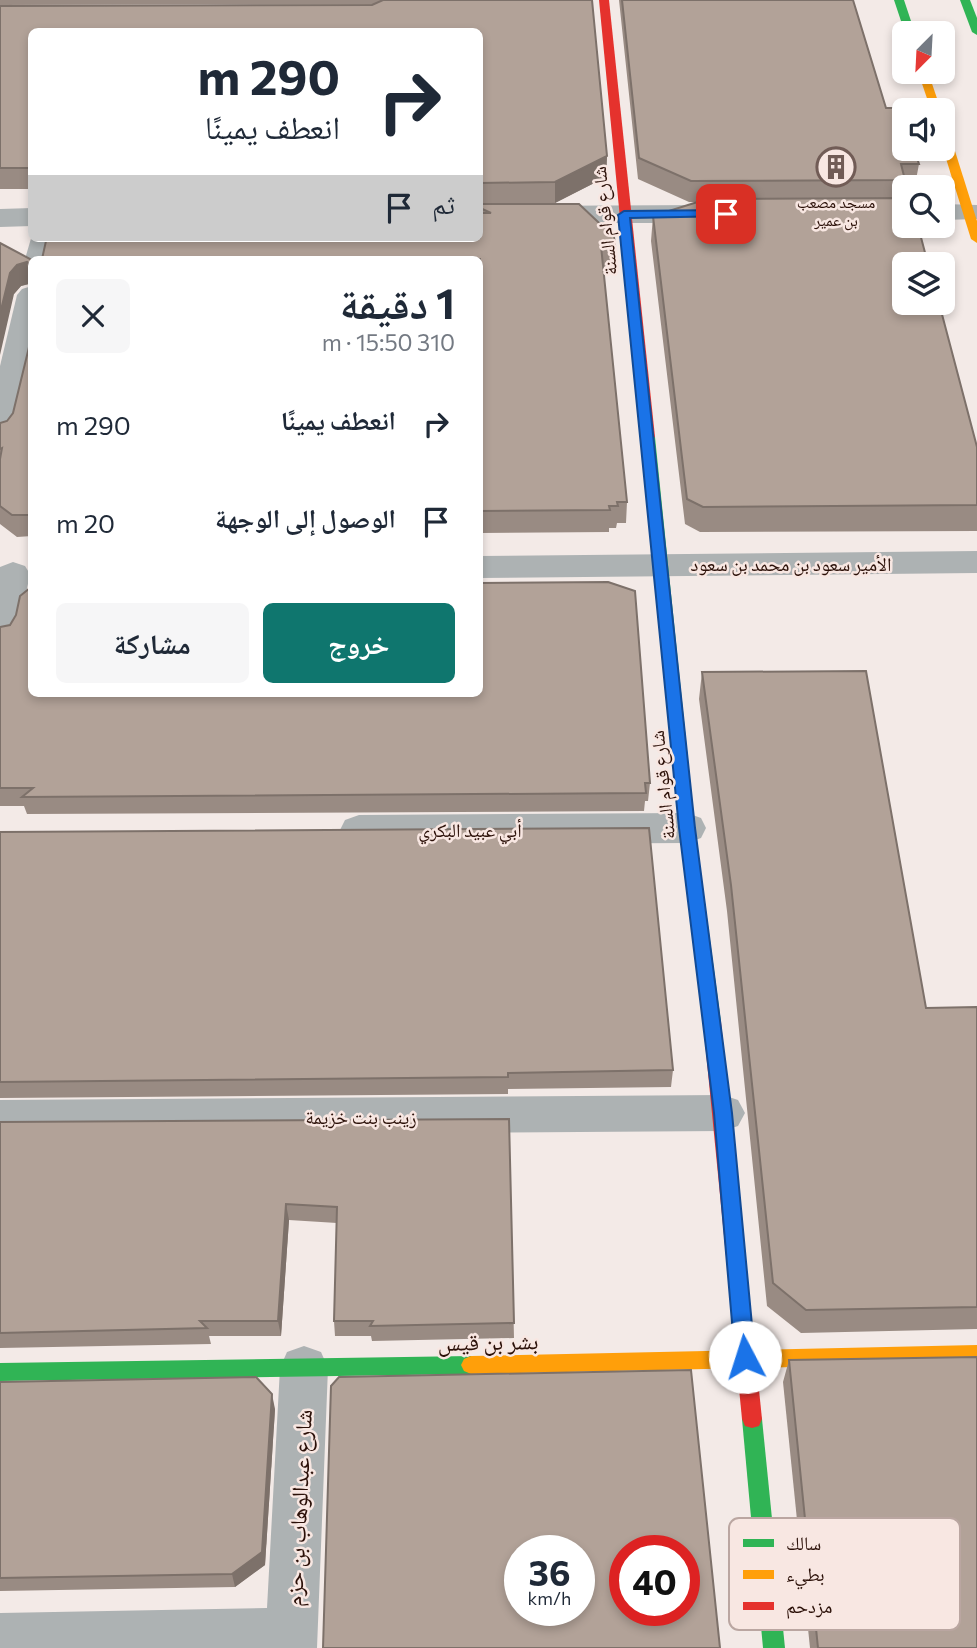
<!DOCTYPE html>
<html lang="ar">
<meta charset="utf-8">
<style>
:root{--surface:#fff;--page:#f6f6f7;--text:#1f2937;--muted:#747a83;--accent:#0f766e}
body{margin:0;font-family:Commissioner,"Noto Naskh Arabic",sans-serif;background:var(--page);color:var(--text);direction:rtl;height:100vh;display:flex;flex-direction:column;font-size:26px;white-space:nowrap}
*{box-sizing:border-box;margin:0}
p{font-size:23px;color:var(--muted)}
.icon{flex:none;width:38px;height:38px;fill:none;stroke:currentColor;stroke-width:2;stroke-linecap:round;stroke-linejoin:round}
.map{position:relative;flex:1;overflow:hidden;direction:ltr}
.panel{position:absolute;left:28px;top:256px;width:455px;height:441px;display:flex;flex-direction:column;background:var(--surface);border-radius:10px;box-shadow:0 4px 10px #0003;direction:rtl}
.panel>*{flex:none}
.hud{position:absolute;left:28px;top:28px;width:455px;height:214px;border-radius:10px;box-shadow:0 4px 10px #0003;direction:rtl;background:#fff;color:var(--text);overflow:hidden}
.needle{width:46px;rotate:204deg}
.tools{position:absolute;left:892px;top:21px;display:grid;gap:14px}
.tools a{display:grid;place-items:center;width:63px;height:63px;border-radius:10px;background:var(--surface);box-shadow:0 4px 10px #0003;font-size:35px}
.speed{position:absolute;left:504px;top:1535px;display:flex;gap:14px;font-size:35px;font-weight:700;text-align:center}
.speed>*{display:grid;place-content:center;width:91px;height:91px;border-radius:50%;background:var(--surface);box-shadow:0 4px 10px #0003;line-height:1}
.speed small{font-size:18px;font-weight:400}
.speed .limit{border:10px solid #d22;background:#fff;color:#111}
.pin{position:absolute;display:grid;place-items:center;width:60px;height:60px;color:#fff;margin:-30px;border-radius:14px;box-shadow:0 4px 10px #0006}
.me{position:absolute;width:77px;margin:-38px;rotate:355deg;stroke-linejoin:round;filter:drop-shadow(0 0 5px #0008)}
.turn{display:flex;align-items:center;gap:24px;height:147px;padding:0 28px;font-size:32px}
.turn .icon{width:91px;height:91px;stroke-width:2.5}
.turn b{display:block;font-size:49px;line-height:60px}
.then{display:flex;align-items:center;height:66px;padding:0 28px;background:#0003;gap:14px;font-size:26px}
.round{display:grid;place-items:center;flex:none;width:74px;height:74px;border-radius:10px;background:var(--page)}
.summary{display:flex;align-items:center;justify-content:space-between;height:119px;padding:0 28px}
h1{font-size:42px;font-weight:700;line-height:52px}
.button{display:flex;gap:14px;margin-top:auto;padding:14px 28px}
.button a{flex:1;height:80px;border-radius:10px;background:var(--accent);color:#fff;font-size:28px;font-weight:700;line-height:80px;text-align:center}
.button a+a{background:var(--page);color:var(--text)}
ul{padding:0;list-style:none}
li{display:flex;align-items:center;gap:21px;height:98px;padding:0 28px}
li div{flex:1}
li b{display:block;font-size:26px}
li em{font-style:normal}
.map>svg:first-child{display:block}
</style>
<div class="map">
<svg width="977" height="1648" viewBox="0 0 977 1648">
<rect width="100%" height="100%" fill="#f3eae7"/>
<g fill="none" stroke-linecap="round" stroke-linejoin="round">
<!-- street -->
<g fill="#adb2b3" fill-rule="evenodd">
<polygon points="943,204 977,205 977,219 943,220"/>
<polygon points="708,205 718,208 722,214 718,220 708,223 480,223 480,206"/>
<polygon points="32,208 32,226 0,227 0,209"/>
<polygon points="32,235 32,238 58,238 55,259 32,259 30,265 25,259"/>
<polygon points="32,286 32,364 16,433 11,440 0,443 0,366 17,295 22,289"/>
<polygon points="977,551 977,573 480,578 480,556"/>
<polygon points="13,562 25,566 30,574 18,632 12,641 0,644 0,567"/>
<polygon points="687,813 701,818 706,828 701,838 687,843 359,845 345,840 340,830 345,820 359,815"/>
<polygon points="723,1095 738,1100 745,1113 738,1126 723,1131 0,1136 0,1100"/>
<polygon points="304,1346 321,1352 328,1368 317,1648 0,1648 0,1613 267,1608 280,1368 287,1352"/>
</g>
<!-- fast -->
<g fill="#30b455" fill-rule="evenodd">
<polygon points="894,0 904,0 915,33 905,33"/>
<polygon points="960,0 970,0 977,18 977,35 972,32"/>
<polygon points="648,433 655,437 695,828 721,1022 718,1027 712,1029 706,1027 703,1022 679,828 641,437"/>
<polygon points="471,1356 478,1359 481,1365 478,1371 471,1374 0,1381 0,1363"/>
<polygon points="752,1410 759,1412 762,1419 785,1648 763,1648 742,1419 745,1412"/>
</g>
<!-- slow -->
<g fill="#ff9f0a" fill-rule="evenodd">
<polygon points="918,72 928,72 941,110 931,110"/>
<polygon points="943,129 949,132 977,221 977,243 971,239 943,149"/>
<polygon points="977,1345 977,1363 471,1374 464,1371 461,1365 464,1359 471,1356"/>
</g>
<!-- jam -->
<g fill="#e5322d" fill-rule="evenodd">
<polygon points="599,0 609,0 655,437 648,441 641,437"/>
<polygon points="712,1015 718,1017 721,1022 762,1419 759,1426 752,1428 745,1426 742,1419 703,1022 706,1017"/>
</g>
</g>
<!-- wall -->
<g fill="#998b83">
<polygon points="0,0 592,0 607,156 606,177 555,203 480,204 480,32 32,32 32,189 0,189 0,6 374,4 0,5"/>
<polygon points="619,0 853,0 886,108 919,164 915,185 904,185 902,198 977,447 977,531 700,532 685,524 651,241 653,216 697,202 689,202 638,179"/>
<polygon points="480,204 615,245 614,266 603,267 627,502 626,523 617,523 616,528 609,528 609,532 480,533"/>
<polygon points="0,243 32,260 32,536 17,537 0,524 0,423 7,421 13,413 30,343 30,284 21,286 14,294"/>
<polygon points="0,627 650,783 648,801 645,801 644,811 27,814 24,806 0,806"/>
<polygon points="702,672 926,1008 977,1007 977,1329 801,1333 767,1306 727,911 699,699"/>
<polygon points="0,832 673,1070 671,1087 508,1089 508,1094 0,1098"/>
<polygon points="509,1119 514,1338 372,1341 371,1336 335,1336 334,1321 337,1223 289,1220 281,1336 209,1336 211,1344 0,1348 0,1122"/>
<polygon points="789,1360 977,1648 810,1648 783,1382"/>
<polygon points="0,1382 275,1409 265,1565 235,1587 0,1591"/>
</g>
<!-- shaded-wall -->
<g fill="#7d716a">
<polygon points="607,156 606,177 555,203 555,182"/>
<polygon points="27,262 31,283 21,286 14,294 0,355 0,314 10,273 17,265"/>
<polygon points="286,1204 289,1220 281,1336 278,1321"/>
<polygon points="272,1394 275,1409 265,1565 235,1587 232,1574"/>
</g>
<!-- building -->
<g fill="#b2a298" stroke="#7d716a" stroke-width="2" fill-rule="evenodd">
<polygon points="383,0 592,0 607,156 555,182 480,183 480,32 32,32 32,168 0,168 0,6 372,5"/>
<polygon points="622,0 853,0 886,108 902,108 905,116 905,149 914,149 919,164 901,164 905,180 691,181 639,158"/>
<polygon points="905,198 905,226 918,226 928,264 905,264 905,303 939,303 977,447 977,505 703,507 687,499 653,216 707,199"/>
<polygon points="480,204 579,204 614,237 615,245 601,246 627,502 617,502 618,506 609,506 610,510 480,511 480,259 42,259 46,241 54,238 480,238 480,213 491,213 480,208"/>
<polygon points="0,243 32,260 32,515 12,515 0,506 0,459 2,448 0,449 0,423 7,421 13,413 30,343 30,265 27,262 17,265 10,273 0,314"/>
<polygon points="608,582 635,591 650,783 645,783 646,793 22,797 33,788 0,788 0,627 10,625 16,615 20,596 30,588 32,588 32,693 480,693 480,583"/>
<polygon points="866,671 926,1008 977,1007 977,1307 806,1310 773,1283 731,885 702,672"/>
<polygon points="649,828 673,1070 508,1073 508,1077 0,1082 0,832"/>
<polygon points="509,1119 514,1323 370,1326 373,1321 334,1321 337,1207 286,1204 278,1321 200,1321 207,1328 0,1333 0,1122"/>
<polygon points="977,1357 977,1648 818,1648 789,1360"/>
<path d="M 691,1370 L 720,1648 L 323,1648 L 331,1386 L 339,1377 ZM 520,1550 L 579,1550 L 579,1610 L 520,1610 ZM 625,1550 L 684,1550 L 684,1610 L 625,1610 Z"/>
<polygon points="256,1377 272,1394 262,1552 232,1574 0,1578 0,1382"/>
</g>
<!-- route -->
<polygon fill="#1a73e8" stroke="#114b97" stroke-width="2" points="726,210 730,211 730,216 630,218 695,828 732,1113 755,1357 752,1364 745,1367 738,1364 735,1357 714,1113 679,828 618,215 624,211"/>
<!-- icons -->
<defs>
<g id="building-ring" transform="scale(2.0125)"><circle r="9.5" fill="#f8e7e2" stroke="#715c56" stroke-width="1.5"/><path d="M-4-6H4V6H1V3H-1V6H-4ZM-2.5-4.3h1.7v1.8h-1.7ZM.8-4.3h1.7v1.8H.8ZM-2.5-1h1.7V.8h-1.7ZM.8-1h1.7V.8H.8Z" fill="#715c56"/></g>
</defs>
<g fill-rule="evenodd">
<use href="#building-ring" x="836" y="167"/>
</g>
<g text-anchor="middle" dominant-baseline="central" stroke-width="5" stroke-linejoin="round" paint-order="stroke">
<!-- far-poi labels -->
<g font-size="16" fill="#2b1008" stroke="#f8e7e2">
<text x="836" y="201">مسجد مصعب<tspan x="836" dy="18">بن عمير</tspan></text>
</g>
<!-- street labels -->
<g font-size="19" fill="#2b1008" stroke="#f8e7e2">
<text transform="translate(604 221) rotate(-96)">شارع قوام السنة</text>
<text x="791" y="563">الأمير سعود بن محمد بن سعود</text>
<text transform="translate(662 785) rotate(-96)">شارع قوام السنة</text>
<text x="470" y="829">أبي عبيد البكري</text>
<text x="361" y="1116">زينب بنت خزيمة</text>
</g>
<!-- near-street labels -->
<g font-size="23" fill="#2b1008" stroke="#f8e7e2">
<text transform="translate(488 1341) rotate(-1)">بشر بن قيس</text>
<text transform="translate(298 1508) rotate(-87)">شارع عبدالوهاب بن حزم</text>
</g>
</g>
<!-- legend -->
<rect x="729" y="1518" width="231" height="112" rx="10" fill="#f8e7e2" stroke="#baa6a1" stroke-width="2"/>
<rect x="743" y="1539" width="31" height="8" fill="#30b455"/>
<rect x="743" y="1570" width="31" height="9" fill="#ff9f0a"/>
<rect x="743" y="1602" width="31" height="8" fill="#e5322d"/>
<g font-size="19" fill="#2b1008">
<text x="786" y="1550">سالك</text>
<text x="786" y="1581">بطيء</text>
<text x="786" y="1613">مزدحم</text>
</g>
</svg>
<div class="tools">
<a><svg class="needle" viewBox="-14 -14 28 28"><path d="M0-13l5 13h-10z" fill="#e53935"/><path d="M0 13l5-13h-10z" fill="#747a83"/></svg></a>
<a><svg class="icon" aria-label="sound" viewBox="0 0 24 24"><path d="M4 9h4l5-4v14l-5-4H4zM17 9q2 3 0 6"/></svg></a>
<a><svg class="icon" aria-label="search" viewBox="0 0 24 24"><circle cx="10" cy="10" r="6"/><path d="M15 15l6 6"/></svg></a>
<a><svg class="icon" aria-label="layers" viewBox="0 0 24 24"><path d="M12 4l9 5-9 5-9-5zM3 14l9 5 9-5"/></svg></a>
</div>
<div class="speed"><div>36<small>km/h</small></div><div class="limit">40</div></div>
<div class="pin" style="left:726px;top:214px;background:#d93025"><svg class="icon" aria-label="arrive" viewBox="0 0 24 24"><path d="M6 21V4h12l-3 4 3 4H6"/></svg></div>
<svg class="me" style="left:745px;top:1357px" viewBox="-20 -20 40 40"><circle r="19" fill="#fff"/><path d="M0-13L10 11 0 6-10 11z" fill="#1a73e8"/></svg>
<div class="hud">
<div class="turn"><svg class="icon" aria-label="right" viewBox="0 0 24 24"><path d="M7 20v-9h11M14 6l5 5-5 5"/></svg><div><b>290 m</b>انعطف يمينًا</div></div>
<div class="then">ثم<svg class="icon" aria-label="arrive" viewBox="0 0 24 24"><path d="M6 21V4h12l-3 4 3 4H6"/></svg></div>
</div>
<section class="panel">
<div class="summary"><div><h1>1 دقيقة</h1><p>310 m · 15:50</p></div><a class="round"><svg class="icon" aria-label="close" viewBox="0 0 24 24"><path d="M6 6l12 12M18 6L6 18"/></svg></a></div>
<ul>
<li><svg class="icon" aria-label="right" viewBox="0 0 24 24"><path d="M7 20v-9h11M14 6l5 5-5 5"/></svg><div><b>انعطف يمينًا</b></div><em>290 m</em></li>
<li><svg class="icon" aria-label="arrive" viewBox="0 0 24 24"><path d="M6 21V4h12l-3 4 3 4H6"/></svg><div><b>الوصول إلى الوجهة</b></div><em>20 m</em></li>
</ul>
<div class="button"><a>خروج</a><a>مشاركة</a></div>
</section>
</div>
